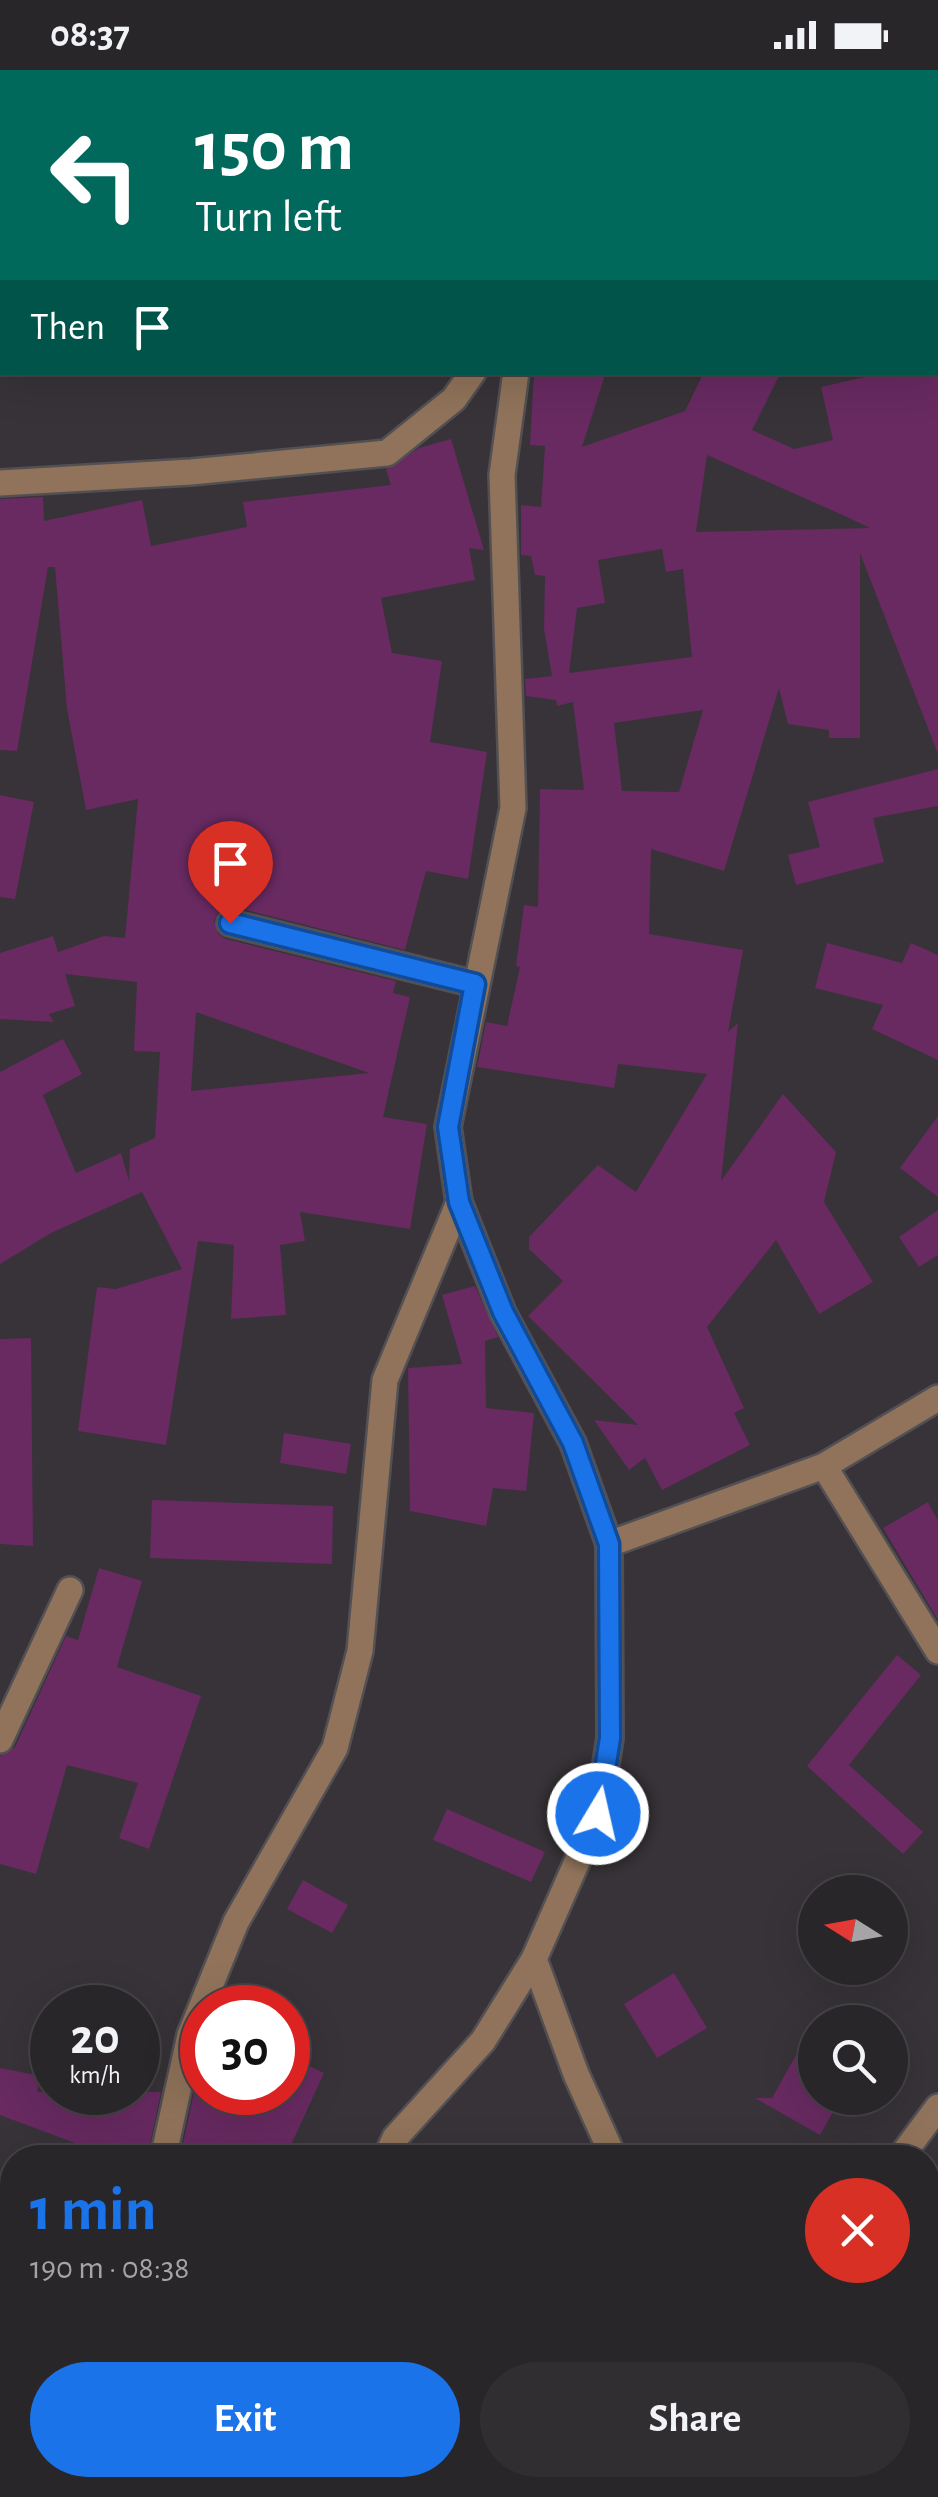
<!DOCTYPE html>
<meta charset="utf-8">
<style>
:root{--surface:#29262a;--page:#312e32;--text:#f1f3f6;--muted:#a5a5a8;--line:#454347;--accent:#1a73e8}
body{margin:0;font-family:"Alegreya Sans",sans-serif;background:var(--page);color:var(--text);height:100vh;display:flex;flex-direction:column;font-size:38px;white-space:nowrap}
*{box-sizing:border-box;margin:0}
p{font-size:32px;color:var(--muted)}
.icon{flex:none;width:55px;height:55px;fill:none;stroke:currentColor;stroke-width:2;stroke-linecap:round;stroke-linejoin:round}
.map{position:relative;flex:1;overflow:hidden}
.sheet{position:absolute;left:0px;top:2075px;width:940px;height:352px;display:flex;flex-direction:column;background:var(--surface);border-radius:40px 40px 0 0;box-shadow:0 10px 40px #0002,0 0 0 2px var(--line)}
.sheet>*{flex:none}
.hud{position:absolute;left:0px;top:0px;width:940px;height:305px;box-shadow:0 10px 40px #0002,0 0 0 2px var(--line);background:#00695c;color:#fff;overflow:hidden}
.needle{width:65px;rotate:281deg}
.fabs{position:absolute;left:798px;top:1805px;display:grid;gap:20px}
.fabs a{display:grid;place-items:center;width:110px;height:110px;border-radius:50%;background:var(--surface);box-shadow:0 10px 40px #0002,0 0 0 2px var(--line);font-size:50px}
.speed{position:absolute;left:30px;top:1915px;display:flex;gap:20px;font-size:50px;font-weight:700;text-align:center}
.speed>*{display:grid;place-content:center;width:130px;height:130px;border-radius:50%;background:var(--surface);box-shadow:0 10px 40px #0002,0 0 0 2px var(--line);line-height:1}
.speed small{font-size:25px;font-weight:400}
.speed .limit{border:15px solid #d22;background:#fff;color:#111}
.pin{position:absolute;display:grid;place-items:center;width:85px;height:85px;color:#fff;margin:-102px -42px;border-radius:50% 50% 50% 0;rotate:-45deg;box-shadow:0 0 10px #0007}
.pin .icon{rotate:45deg}
.me{position:absolute;width:110px;margin:-55px;rotate:9deg;stroke-linejoin:round;filter:drop-shadow(0 0 8px #0008)}
.turn{display:flex;align-items:center;gap:35px;height:210px;padding:0 30px;font-size:45px}
.turn .icon{width:130px;height:130px;stroke-width:2.5}
.turn b{display:block;font-size:70px;line-height:85px}
.then{display:flex;align-items:center;height:95px;padding:0 30px;background:#0003;gap:20px;font-size:38px}
.round{display:grid;place-items:center;flex:none;width:105px;height:105px;border-radius:52px;background:var(--page)}
.headline{display:flex;align-items:center;justify-content:space-between;height:170px;padding:0 30px}
h1{font-size:60px;font-weight:700;line-height:75px;color:var(--accent)}
.action{display:flex;gap:20px;margin-top:auto;padding:20px 30px}
.action a{flex:1;height:115px;border-radius:60px;background:var(--accent);color:#fff;font-size:40px;font-weight:700;line-height:115px;text-align:center}
.action a+a{background:var(--page);color:var(--text)}
.status{display:flex;justify-content:space-between;align-items:center;height:70px;padding:0 50px;background:var(--surface);direction:ltr}
.status svg{height:28px;fill:currentColor}
.map>svg:first-child{display:block}
</style>
<div class="status"><b>08:37</b><svg viewBox="0 0 49 12"><path d="M0 12V9h3v3zM5 12V6h3v6zM10 12V3h3v9zM15 12V0h3v12zM26 1h20v11H26zM47 4h2v5h-2z"/></svg></div>
<div class="map">
<svg width="938" height="2427" viewBox="0 0 938 2427">
<rect width="100%" height="100%" fill="#373338"/>
<!-- building -->
<g fill="#682a61" fill-rule="evenodd">
<path d="M 534,302 L 606,302 L 582,377 L 685,341 L 704,302 L 781,302 L 752,360 L 794,379 L 833,370 L 821,317 L 887,302 L 938,302 L 938,684 L 860,483 L 860,668 L 829,668 L 829,660 L 788,654 L 779,618 L 724,801 L 651,779 L 649,864 L 743,880 L 728,962 L 738,953 L 721,1111 L 783,1024 L 836,1082 L 824,1132 L 873,1212 L 819,1244 L 776,1170 L 707,1257 L 744,1338 L 734,1343 L 750,1375 L 662,1420 L 645,1388 L 629,1400 L 594,1350 L 638,1355 L 528,1246 L 563,1211 L 529,1179 L 529,1167 L 598,1095 L 636,1122 L 707,1004 L 618,994 L 614,1018 L 477,997 L 486,952 L 507,956 L 520,897 L 516,896 L 524,835 L 538,837 L 540,719 L 584,720 L 573,632 L 557,636 L 556,630 L 526,626 L 525,609 L 552,606 L 544,559 L 545,506 L 535,505 L 531,486 L 521,485 L 521,435 L 541,437 L 545,376 L 530,375 ZM 707,385 L 847,447 L 870,458 L 696,462 ZM 662,479 L 666,502 L 683,499 L 692,587 L 569,603 L 577,538 L 605,533 L 598,490 ZM 703,640 L 679,722 L 622,721 L 614,653 Z"/>
<path d="M 451,369 L 484,480 L 469,478 L 475,510 L 381,528 L 392,583 L 442,591 L 430,672 L 487,682 L 468,809 L 426,801 L 405,880 L 234,837 L 219,841 L 214,850 L 218,864 L 226,869 L 396,911 L 393,923 L 410,927 L 383,1047 L 427,1054 L 410,1159 L 300,1142 L 305,1171 L 280,1175 L 286,1245 L 231,1249 L 234,1175 L 198,1171 L 166,1375 L 78,1361 L 97,1217 L 116,1219 L 182,1199 L 142,1122 L 51,1163 L 0,1194 L 0,1002 L 63,969 L 82,1004 L 43,1025 L 76,1103 L 121,1083 L 129,1111 L 130,1079 L 155,1068 L 160,982 L 134,981 L 137,912 L 65,904 L 75,936 L 49,944 L 54,952 L 0,949 L 0,883 L 53,866 L 58,882 L 104,866 L 125,868 L 138,729 L 86,740 L 67,639 L 55,497 L 48,497 L 17,681 L 0,680 L 0,429 L 43,427 L 44,451 L 142,430 L 151,476 L 247,457 L 243,432 L 391,415 L 386,399 L 419,378 ZM 196,942 L 369,1003 L 191,1021 Z"/>
<polygon points="938,699 938,736 873,748 884,792 796,815 788,785 820,777 808,732"/>
<polygon points="0,725 34,732 15,829 0,827"/>
<polygon points="827,873 902,893 911,873 938,885 938,990 872,959 883,935 815,918"/>
<polygon points="938,1046 938,1127 900,1098"/>
<polygon points="938,1140 938,1185 919,1197 899,1167"/>
<polygon points="475,1216 498,1267 485,1271 486,1338 534,1343 526,1421 493,1418 486,1456 410,1441 408,1298 462,1294 442,1225"/>
<polygon points="31,1268 33,1476 0,1474 0,1269"/>
<polygon points="284,1363 351,1374 346,1404 280,1393"/>
<polygon points="152,1430 333,1436 332,1494 150,1488"/>
<polygon points="928,1432 938,1451 938,1550 883,1458"/>
<polygon points="99,1498 142,1511 117,1597 201,1626 149,1779 119,1768 138,1713 67,1695 36,1804 0,1794 0,1686 15,1677 66,1566 78,1570"/>
<polygon points="897,1585 921,1605 849,1695 923,1762 903,1784 807,1696"/>
<polygon points="447,1739 545,1782 531,1812 433,1770"/>
<polygon points="303,1810 348,1835 332,1863 287,1839"/>
<polygon points="674,1903 707,1958 657,1988 624,1934"/>
<polygon points="815,1951 815,2028 841,2028 820,2065 755,2028 772,2028"/>
<polygon points="288,1986 324,2003 285,2088 180,2088 194,2022 288,2022"/>
<polygon points="0,1998 41,2006 37,2022 161,2022 147,2088 115,2088 0,2045"/>
</g>
<g fill="none" stroke-linecap="round" stroke-linejoin="round">
<!-- minor casing -->
<g stroke="#535054" stroke-width="30">
<g id="minor">
<polyline points="587,2 588,0"/>
<polyline points="0,413 191,402 387,383 454,329 473,302"/>
<polyline points="230,853 475,914"/>
<polyline points="824,1396 938,1581"/>
<polyline points="609,1474 824,1396 938,1328"/>
<polyline points="0,1670 70,1520"/>
<polyline points="534,1889 576,2004 614,2088"/>
<polyline points="163,2088 190,1965 236,1852 335,1678 360,1581 385,1310 459,1132"/>
<polyline points="386,2088 395,2068 483,1971 534,1889 598,1744 610,1668 609,1474 573,1373 503,1243 459,1132 448,1057 513,738 502,405 516,302"/>
<polyline points="900,2088 938,2037"/>
<polyline points="928,2377 938,2380"/>
<polyline points="224,2427 231,2415"/>
<polyline points="696,2427 698,2415"/>
</g>
</g>
<!-- minor -->
<use href="#minor" stroke="#90735a" stroke-width="25"/>
</g>
<g fill="none" stroke-linecap="round" stroke-linejoin="round">
<!-- route casing -->
<g stroke="#114b97" stroke-width="25">
<polyline id="route" points="230,853 475,914 448,1057 459,1132 503,1242 573,1373 609,1474 610,1668 598,1744"/>
</g>
<!-- route -->
<use href="#route" stroke="#1a73e8" stroke-width="18"/>
</g>
</svg>
<div class="fabs">
<a><svg class="needle" viewBox="-14 -14 28 28"><path d="M0-13l5 13h-10z" fill="#e53935"/><path d="M0 13l5-13h-10z" fill="#a5a5a8"/></svg></a>
<a><svg class="icon" aria-label="search" viewBox="0 0 24 24"><circle cx="10" cy="10" r="6"/><path d="M15 15l6 6"/></svg></a>
</div>
<div class="speed"><div>20<small>km/h</small></div><div class="limit">30</div></div>
<div class="pin" style="left:230px;top:853px;background:#d93025"><svg class="icon" aria-label="arrive" viewBox="0 0 24 24"><path d="M6 21V4h12l-3 4 3 4H6"/></svg></div>
<svg class="me" style="left:598px;top:1744px" viewBox="-20 -20 40 40"><circle r="17" fill="#1a73e8" stroke="#fff" stroke-width="3"/><path d="M0-11L8 9 0 5-8 9z" fill="#fff"/></svg>
<div class="hud">
<div class="turn"><svg class="icon" aria-label="left" viewBox="0 0 24 24"><path d="M17 20v-9H6M10 6l-5 5 5 5"/></svg><div><b>150 m</b>Turn left</div></div>
<div class="then">Then<svg class="icon" aria-label="arrive" viewBox="0 0 24 24"><path d="M6 21V4h12l-3 4 3 4H6"/></svg></div>
</div>
<section class="sheet">
<div class="headline"><div><h1>1 min</h1><p>190 m · 08:38</p></div><a class="round" style="background:#d93025;color:#fff"><svg class="icon" aria-label="close" viewBox="0 0 24 24"><path d="M6 6l12 12M18 6L6 18"/></svg></a></div>
<div class="action"><a>Exit</a><a>Share</a></div>
</section>
</div>
